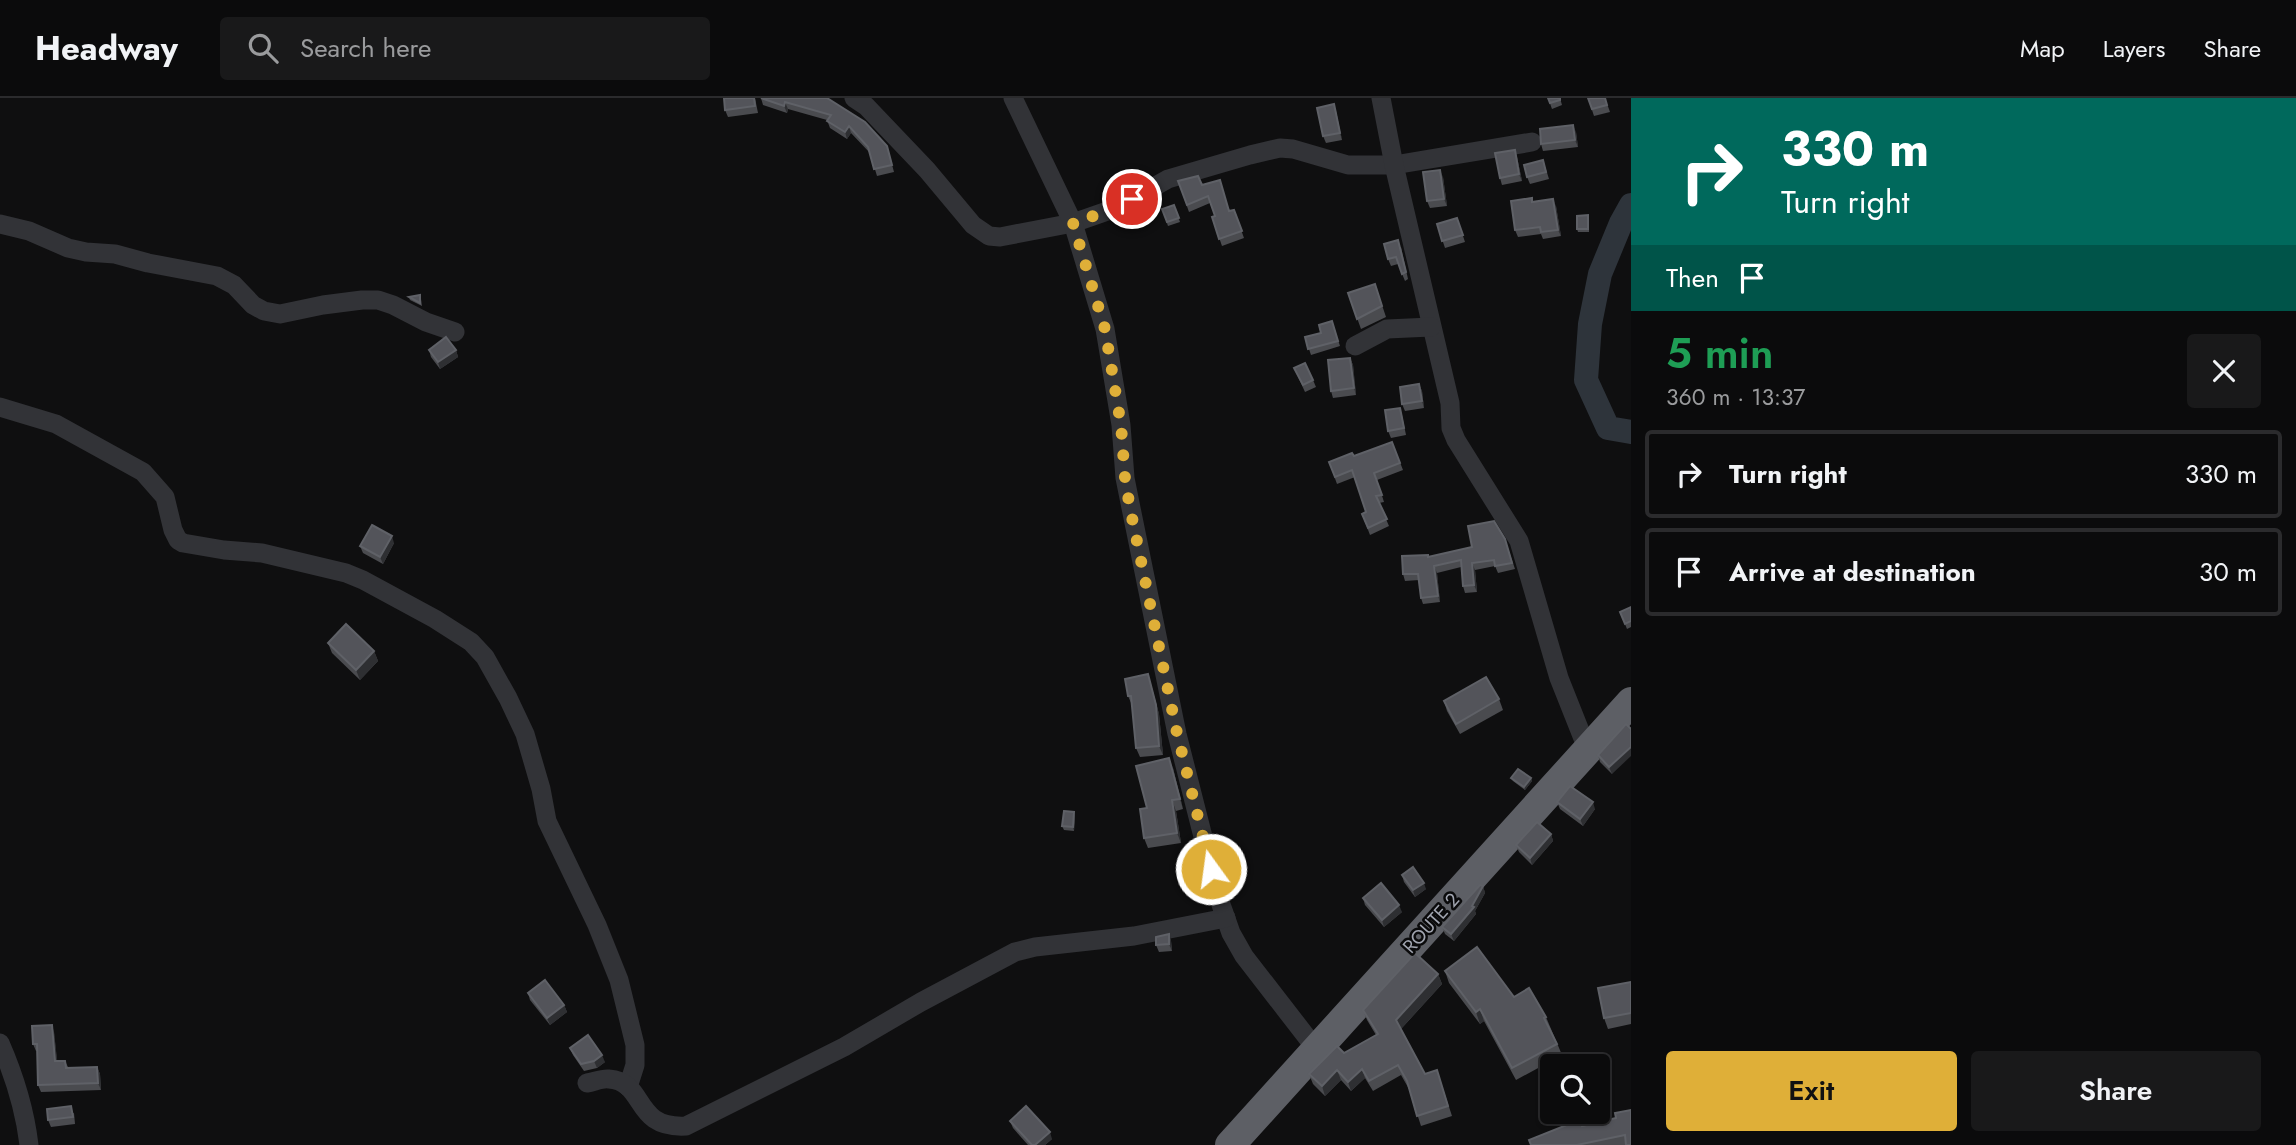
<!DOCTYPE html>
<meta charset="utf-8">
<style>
:root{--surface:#0b0b0c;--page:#19191a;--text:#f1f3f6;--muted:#9a9b9d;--line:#2b2b2d;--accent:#dfaf38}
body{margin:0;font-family:Jost,sans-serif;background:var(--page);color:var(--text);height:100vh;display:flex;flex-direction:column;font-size:26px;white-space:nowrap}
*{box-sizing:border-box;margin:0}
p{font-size:23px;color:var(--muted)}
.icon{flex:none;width:38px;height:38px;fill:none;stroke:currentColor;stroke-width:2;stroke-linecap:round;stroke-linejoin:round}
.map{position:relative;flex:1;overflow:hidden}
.side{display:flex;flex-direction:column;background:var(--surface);width:665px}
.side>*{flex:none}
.guide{background:#00695c;color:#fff;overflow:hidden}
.buttons{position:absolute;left:1540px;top:956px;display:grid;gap:14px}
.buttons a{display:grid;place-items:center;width:70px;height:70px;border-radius:7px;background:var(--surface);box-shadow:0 2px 5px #0004,0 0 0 2px var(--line);font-size:35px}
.pin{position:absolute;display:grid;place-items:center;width:60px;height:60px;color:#fff;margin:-30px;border:4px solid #fff;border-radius:50%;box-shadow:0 2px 7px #0007}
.me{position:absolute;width:77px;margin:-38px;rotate:346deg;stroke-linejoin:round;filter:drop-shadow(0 0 5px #0008)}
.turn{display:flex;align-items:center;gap:24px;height:147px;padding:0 35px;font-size:32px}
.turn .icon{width:91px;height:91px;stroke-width:2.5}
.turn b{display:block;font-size:49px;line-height:60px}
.then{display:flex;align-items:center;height:66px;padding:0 35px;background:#0003;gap:14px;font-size:26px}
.round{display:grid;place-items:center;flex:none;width:74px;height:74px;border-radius:7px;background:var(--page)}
.headline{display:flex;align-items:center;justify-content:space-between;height:119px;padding:0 35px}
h1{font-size:42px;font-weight:600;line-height:52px;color:#1e9e55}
.cta{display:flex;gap:14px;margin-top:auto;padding:14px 35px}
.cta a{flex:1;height:80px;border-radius:7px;background:var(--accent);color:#111;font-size:28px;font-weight:600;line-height:80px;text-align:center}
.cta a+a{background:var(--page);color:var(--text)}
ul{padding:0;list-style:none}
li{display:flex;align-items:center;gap:21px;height:88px;margin:0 14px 10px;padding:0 21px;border:4px solid var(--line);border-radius:7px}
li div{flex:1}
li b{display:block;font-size:26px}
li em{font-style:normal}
header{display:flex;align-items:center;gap:42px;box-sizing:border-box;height:98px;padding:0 35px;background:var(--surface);border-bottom:2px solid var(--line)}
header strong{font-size:33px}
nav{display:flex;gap:38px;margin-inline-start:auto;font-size:24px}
.search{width:490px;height:63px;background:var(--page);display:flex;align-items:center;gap:18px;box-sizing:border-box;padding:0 24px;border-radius:7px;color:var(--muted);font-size:26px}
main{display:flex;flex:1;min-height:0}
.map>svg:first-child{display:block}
</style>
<header>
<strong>Headway</strong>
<div class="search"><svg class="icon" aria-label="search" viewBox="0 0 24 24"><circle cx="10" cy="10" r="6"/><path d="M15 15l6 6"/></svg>Search here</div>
<nav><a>Map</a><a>Layers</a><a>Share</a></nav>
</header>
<main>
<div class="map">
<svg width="1631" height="1047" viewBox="0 0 1631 1047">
<rect width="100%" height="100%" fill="#0f0f10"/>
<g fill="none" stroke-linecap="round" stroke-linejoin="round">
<!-- river -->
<polyline stroke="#2e343b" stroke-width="24" points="1631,107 1621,125 1600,176 1590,226 1586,282 1608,330 1631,334"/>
<!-- minor -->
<g stroke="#323337" stroke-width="19">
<polyline points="854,0 866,8 927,72 973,127 989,138 1000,139 1073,125 1116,110 1168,81 1250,57 1280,50 1293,51 1348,67 1394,67 1532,44"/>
<polyline points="1013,0 1073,125 1105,231 1121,327 1125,380 1131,410 1177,636 1218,798 1231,835 1244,858 1316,951"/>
<polyline points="1381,0 1394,67 1450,305 1451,330 1456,342 1519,443 1559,580 1588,653"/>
<polyline points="0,126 29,133 68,150 86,154 115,156 148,165 217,178 234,187 253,207 264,213 280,216 323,207 362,202 378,202 393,207 426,224 455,234"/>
<polyline points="1355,248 1387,231 1431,229"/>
<polyline points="0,309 56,326 143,374 165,399 173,432 178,442 183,445 224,452 262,455 346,475 363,482 435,521 471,544 485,559 508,600 525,636 541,691 547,723 597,827 619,882 635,947 635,967 628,989"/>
<path d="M 0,945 C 14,977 25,1013 29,1047"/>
<path d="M 587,985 C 594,984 602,980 609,981 C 647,984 632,1031 686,1028 L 844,949 L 921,904 L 1015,854 L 1035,849 L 1134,838 L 1226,820"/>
</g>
<!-- highway -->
<polyline stroke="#5d5f65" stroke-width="30" points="1230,1047 1631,604"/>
</g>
<!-- wall -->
<g fill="#4a4b4f">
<polygon points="724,0 755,0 758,15 728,19 725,12"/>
<polygon points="761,0 831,2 887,48 894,74 877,78 870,55 851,35 847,41 830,30 827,22 788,11 787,15 763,7"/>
<polygon points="1548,0 1560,0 1562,7 1552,11"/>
<polygon points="1588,0 1605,0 1610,14 1594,18"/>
<polygon points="1336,13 1342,42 1326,45 1323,38"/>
<polygon points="1576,34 1578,49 1543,53 1541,46"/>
<polygon points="1517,59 1522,83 1502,87 1500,80"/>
<polygon points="1543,62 1549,81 1530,86 1527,79"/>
<polygon points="1443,79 1447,108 1430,110 1427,103"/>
<polygon points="1178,83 1202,87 1229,113 1234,112 1244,140 1222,148 1212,119 1215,118 1210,105 1189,114"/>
<polygon points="1532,100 1533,104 1556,108 1561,138 1543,141 1541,136 1518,139 1515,132"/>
<polygon points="1174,107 1180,124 1168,128 1162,111"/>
<polygon points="1588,117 1589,121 1589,134 1578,134 1577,131"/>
<polygon points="1457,120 1465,144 1445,150 1437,126"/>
<polygon points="1401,149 1408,181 1405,183 1398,166 1391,168 1388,161"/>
<polygon points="1375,186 1386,219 1361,231 1348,195"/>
<polygon points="409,199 421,201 422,208 410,202"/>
<polygon points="1334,229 1340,248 1311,257 1305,239 1321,235"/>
<polygon points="429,252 456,252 458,259 440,271 431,259"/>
<polygon points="1350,260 1353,267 1356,297 1333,300 1331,293"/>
<polygon points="1294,270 1313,282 1316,289 1305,294"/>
<polygon points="1419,286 1422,293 1424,310 1405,313 1402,306"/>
<polygon points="1402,317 1406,337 1391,340 1388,333"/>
<polygon points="1392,344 1403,372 1377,382 1384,404 1379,405 1389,428 1370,437 1362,416 1366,414 1355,379 1337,386 1329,364 1354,358"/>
<polygon points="1505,441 1515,471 1498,475 1495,468 1475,472 1477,494 1465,495 1463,488 1461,469 1437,475 1440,504 1423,506 1421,500 1419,482 1405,483 1403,476 1428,457 1429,459"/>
<polygon points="394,445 383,466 363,455 360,448"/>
<polygon points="1631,509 1631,529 1627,531 1620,514"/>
<polygon points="328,545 374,553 378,563 360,582 332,555"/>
<polygon points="1151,586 1159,616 1163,657 1140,659 1136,650 1132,607 1128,598"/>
<polygon points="1499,601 1503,612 1460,636 1447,613 1444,603"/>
<polygon points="1626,626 1612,676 1600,664 1598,657"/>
<polygon points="1173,670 1183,711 1176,713 1181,745 1148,750 1144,740 1147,710"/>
<polygon points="1511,680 1531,680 1532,683 1525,692 1513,683"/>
<polygon points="1557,704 1595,711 1583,728 1560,711"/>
<polygon points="1075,718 1074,733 1064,732 1062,728"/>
<polygon points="1551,736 1553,743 1532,767 1519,754 1516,747"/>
<polygon points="1402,777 1426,791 1415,799 1404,784"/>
<polygon points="1483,788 1485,795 1475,813 1476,816 1454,843 1445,836 1442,829"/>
<polygon points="1363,800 1402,814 1384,829 1365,807"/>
<polygon points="1169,836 1171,843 1172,853 1159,854 1156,847"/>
<polygon points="1445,873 1514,899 1546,919 1562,957 1516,982 1484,923 1480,926 1449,885"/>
<polygon points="1438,876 1442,886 1401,931 1425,976 1437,972 1452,1018 1421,1028 1409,991 1401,977 1373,993 1365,980 1351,993 1341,982 1325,998 1313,986 1309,976 1376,937 1367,922 1363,912"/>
<polygon points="1631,884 1631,926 1608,931 1604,920"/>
<polygon points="528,895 564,907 567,914 550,927 530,902"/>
<polygon points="54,934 57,963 65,963 68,969 97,969 100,976 101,992 41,994 38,987 37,953 36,953 33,946"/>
<polygon points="570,950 605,964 597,970 584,973 573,957"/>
<polygon points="74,1015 75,1026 51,1029 48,1022"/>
<polygon points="1616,1020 1631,1047 1531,1047 1582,1028"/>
<polygon points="1010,1023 1052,1041 1045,1047 1028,1047 1013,1030"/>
</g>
<!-- shaded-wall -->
<g fill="#2e2f32">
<polygon points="785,4 788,11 787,15 784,8"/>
<polygon points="1334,6 1336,13 1342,42 1340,35"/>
<polygon points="1573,27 1576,34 1578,49 1575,42"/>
<polygon points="849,28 851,35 847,41 845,34"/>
<polygon points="1515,52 1517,59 1522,83 1519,76"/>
<polygon points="1440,72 1443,79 1447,108 1444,101"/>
<polygon points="1553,101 1556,108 1561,138 1558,132"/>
<polygon points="456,252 458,259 440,271 438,264"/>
<polygon points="1350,260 1353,267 1356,297 1354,290"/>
<polygon points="1419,286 1422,293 1424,310 1422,303"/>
<polygon points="392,438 394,445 383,466 380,459"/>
<polygon points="1472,465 1475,472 1477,494 1474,487"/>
<polygon points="1434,468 1437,475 1440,504 1438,498"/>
<polygon points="374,553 378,563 360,582 356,572"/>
<polygon points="1148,576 1159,616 1163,657 1159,648"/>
<polygon points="1631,649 1631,658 1612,676 1609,669"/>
<polygon points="1169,660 1173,670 1183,711 1180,701"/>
<polygon points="1531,680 1532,683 1525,692 1524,689"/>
<polygon points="1172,702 1176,713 1181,745 1177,735"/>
<polygon points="1593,704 1595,711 1583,728 1580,721"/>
<polygon points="1074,714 1075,718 1074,733 1073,729"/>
<polygon points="1551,736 1553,743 1532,767 1530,760"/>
<polygon points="1424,785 1426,791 1415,799 1413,792"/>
<polygon points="1483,788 1485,795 1475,813 1476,816 1454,843 1451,836 1472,808"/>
<polygon points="1399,807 1402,814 1384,829 1382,822"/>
<polygon points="1169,836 1171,843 1172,853 1169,846"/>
<polygon points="1438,876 1442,886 1400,932 1396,922"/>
<polygon points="564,907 567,914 550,927 547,920"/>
<polygon points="1480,911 1484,923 1480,926 1476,914"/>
<polygon points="52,927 54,934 58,970 55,963"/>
<polygon points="602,957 605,964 597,970 594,963"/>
<polygon points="97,969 100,976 101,992 98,985"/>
<polygon points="1362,971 1365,980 1351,993 1348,984"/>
<polygon points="1337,972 1341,982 1325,998 1322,988"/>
<polygon points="1050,1034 1052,1041 1045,1047 1035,1047"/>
</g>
<!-- building -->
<g fill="#53545a" stroke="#5f6167" stroke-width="2">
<polygon points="724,0 754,0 755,8 725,12"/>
<polygon points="761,0 827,0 865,24 887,48 892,67 874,71 868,49 849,28 845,34 827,23 831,17 785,4 784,8"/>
<polygon points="1548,0 1560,0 1560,2 1550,5"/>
<polygon points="1588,0 1605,0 1607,7 1592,11"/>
<polygon points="1334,6 1340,35 1323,38 1317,10"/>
<polygon points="1573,27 1575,42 1541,46 1540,31"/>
<polygon points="1515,52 1519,76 1500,80 1495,55"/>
<polygon points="1543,62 1546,74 1527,79 1524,67"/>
<polygon points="1440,72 1444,101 1427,103 1423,74"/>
<polygon points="1198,78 1202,87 1220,82 1229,113 1234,112 1242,133 1219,141 1212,119 1215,118 1208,98 1187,107 1178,83"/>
<polygon points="1532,100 1532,104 1553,101 1558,132 1541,134 1540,129 1515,132 1511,103"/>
<polygon points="1174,107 1179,120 1167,124 1162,111"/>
<polygon points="1588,117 1588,131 1577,131 1577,118"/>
<polygon points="1457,120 1463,137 1442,143 1437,126"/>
<polygon points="1398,142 1406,174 1402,176 1396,159 1388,161 1384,146"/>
<polygon points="1375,186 1382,208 1357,221 1348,195"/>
<polygon points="420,197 420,205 409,199"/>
<polygon points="1332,223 1338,243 1308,251 1305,239 1321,235 1319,227"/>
<polygon points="446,239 456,252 438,264 429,252"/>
<polygon points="1350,260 1354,290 1331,293 1328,262"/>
<polygon points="1305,265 1313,282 1303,287 1294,270"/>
<polygon points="1419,286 1422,303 1402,306 1400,289"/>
<polygon points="1400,310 1404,330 1388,333 1385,312"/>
<polygon points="1392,344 1400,365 1374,375 1382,397 1376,398 1387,421 1368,430 1362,416 1366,414 1352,372 1335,379 1329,364 1352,355 1354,358"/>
<polygon points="1494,423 1505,441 1512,465 1495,468 1494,462 1472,465 1474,487 1463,488 1461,462 1434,468 1438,498 1421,500 1418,476 1403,476 1402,458 1428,457 1428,459 1472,449 1468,428"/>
<polygon points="372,427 392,438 380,459 360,448"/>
<polygon points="1631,509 1631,523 1625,526 1620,514"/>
<polygon points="346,526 374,553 356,572 328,545"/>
<polygon points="1148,576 1156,607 1159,648 1136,650 1131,598 1128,598 1125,581"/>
<polygon points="1486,579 1499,601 1456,626 1444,603"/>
<polygon points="1626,626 1631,631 1631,649 1609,669 1598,657"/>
<polygon points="1169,660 1180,701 1172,702 1177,735 1144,740 1140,711 1147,710 1136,668"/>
<polygon points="1518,671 1531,680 1524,689 1511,680"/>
<polygon points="1570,688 1593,704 1580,721 1557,704"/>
<polygon points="1064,713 1074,714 1073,729 1062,728"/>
<polygon points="1537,724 1551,736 1530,760 1516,747"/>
<polygon points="1413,769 1424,785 1413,792 1402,777"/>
<polygon points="1381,785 1399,807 1382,822 1363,800"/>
<polygon points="1480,787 1483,788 1472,808 1474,809 1451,836 1442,829"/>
<polygon points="1169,836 1169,846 1156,847 1156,839"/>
<polygon points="1477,849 1514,899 1529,890 1546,919 1544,920 1557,946 1512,970 1480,911 1476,914 1445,873"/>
<polygon points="1415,855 1438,876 1396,922 1425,976 1437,972 1448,1008 1417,1018 1407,983 1398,967 1369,983 1362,971 1348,984 1337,972 1322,988 1309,976 1337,948 1344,955 1378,936 1363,912"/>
<polygon points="545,882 564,907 547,920 528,895"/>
<polygon points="1631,884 1631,915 1604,920 1598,890"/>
<polygon points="52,927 55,963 65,963 66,970 97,969 98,985 38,987 37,946 33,946 32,928"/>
<polygon points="588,937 602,957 594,963 581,966 570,950"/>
<polygon points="71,1008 73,1019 48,1022 47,1011"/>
<polygon points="1026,1008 1050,1034 1035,1047 1032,1047 1010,1023"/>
<polygon points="1631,1012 1631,1047 1626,1047 1625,1037 1577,1047 1531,1047 1529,1042 1579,1022 1582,1028 1616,1020 1615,1015"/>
</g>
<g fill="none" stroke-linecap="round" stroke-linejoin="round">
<!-- route -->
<polyline stroke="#dfaf38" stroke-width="12" stroke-dasharray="0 21.6" points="1132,101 1116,110 1073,125 1105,231 1121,327 1125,380 1130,410 1177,635 1211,771"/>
</g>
<g text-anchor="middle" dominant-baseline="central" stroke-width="5" stroke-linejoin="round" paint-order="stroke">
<!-- street labels -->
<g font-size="19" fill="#a1a5b0" stroke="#0a0a0b">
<text transform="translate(1431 825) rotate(-48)">ROUTE 2</text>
</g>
</g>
</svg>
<div class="buttons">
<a><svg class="icon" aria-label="search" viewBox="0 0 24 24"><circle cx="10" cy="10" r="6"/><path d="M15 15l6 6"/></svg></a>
</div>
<div class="pin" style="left:1132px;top:101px;background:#d93025"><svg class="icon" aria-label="arrive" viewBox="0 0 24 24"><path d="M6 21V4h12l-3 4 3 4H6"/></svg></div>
<svg class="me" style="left:1211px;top:771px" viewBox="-20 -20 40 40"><circle r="17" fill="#dfaf38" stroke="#fff" stroke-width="3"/><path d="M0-11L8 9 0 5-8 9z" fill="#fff"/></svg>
</div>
<section class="side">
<div class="guide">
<div class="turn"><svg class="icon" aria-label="right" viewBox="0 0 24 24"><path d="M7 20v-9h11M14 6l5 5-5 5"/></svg><div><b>330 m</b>Turn right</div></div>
<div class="then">Then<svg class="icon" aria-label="arrive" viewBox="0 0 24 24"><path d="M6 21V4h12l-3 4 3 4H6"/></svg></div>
</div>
<div class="headline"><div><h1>5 min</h1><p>360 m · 13:37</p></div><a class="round"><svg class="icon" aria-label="close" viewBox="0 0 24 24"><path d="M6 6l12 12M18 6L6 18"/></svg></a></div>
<ul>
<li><svg class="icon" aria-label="right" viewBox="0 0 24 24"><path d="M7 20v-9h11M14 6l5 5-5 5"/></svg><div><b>Turn right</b></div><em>330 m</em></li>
<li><svg class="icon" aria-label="arrive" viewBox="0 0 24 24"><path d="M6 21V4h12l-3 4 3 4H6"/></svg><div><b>Arrive at destination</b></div><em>30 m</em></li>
</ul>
<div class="cta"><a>Exit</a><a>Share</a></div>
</section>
</main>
